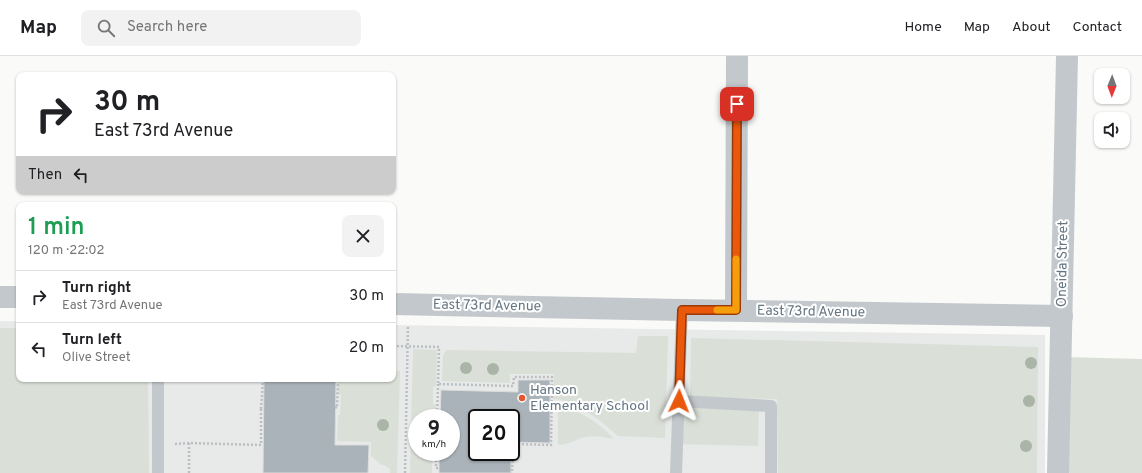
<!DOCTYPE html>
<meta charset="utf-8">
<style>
:root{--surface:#fff;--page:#f2f2f2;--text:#202124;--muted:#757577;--line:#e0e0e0}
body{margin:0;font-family:Overpass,sans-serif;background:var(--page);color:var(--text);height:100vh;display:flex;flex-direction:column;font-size:15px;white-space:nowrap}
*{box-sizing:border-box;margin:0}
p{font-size:13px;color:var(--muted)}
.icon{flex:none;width:22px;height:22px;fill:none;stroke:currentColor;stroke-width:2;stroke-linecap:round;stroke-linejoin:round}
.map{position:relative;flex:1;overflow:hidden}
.drawer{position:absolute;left:16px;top:146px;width:380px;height:180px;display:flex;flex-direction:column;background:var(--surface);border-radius:8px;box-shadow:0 1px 3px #0004}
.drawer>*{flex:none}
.guide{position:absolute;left:16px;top:16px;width:380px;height:122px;border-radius:8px;box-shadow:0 1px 3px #0004;background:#fff;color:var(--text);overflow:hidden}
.needle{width:26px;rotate:181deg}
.fabs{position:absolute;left:1094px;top:12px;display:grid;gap:8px}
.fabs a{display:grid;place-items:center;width:36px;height:36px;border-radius:8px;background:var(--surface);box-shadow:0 1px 3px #0004;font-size:20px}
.speed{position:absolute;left:408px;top:353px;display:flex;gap:8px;font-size:20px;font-weight:700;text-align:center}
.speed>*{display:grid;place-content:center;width:52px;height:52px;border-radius:50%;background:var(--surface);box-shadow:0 1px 3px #0004;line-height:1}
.speed small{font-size:10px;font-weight:400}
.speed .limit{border:2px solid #111;border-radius:6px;background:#fff;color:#111}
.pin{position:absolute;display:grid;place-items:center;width:34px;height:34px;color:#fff;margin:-17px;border-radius:8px;box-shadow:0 2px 6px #0006}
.me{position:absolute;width:44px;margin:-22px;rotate:2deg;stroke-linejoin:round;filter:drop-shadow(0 0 3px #0008)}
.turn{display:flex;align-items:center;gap:14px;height:84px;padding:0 12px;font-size:18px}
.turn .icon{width:52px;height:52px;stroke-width:2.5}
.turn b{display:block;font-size:28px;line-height:34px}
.then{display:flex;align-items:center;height:38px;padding:0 12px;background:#0003;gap:8px;font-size:15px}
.round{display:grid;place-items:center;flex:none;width:42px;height:42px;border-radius:8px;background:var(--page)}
.headline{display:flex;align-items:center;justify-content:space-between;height:68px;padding:0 12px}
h1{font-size:24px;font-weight:600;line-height:30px;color:#1e9e55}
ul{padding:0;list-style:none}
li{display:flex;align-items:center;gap:12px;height:52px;padding:0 12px;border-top:1px solid var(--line)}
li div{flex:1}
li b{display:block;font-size:15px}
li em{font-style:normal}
header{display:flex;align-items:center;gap:24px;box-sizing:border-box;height:56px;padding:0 20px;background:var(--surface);border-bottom:1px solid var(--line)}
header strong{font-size:19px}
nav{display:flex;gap:22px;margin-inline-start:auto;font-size:14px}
.search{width:280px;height:36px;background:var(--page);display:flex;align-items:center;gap:10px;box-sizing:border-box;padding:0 14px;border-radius:8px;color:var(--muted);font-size:15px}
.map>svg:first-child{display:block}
</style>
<header>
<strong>Map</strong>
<div class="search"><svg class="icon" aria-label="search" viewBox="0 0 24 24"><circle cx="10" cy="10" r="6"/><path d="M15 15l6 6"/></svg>Search here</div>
<nav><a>Home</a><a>Map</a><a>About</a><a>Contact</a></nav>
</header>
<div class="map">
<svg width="1142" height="417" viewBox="0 0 1142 417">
<rect width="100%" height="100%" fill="#fafaf8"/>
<!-- built -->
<path fill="#e8e9e9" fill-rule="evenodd" d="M 0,265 L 19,265 L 19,323 L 393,323 L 393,269 L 1045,279 L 1045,417 L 0,417 ZM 417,362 L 451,362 L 451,396 L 417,396 ZM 477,362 L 511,362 L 511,396 L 477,396 Z"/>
<!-- green -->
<g fill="#dadfd7">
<polygon points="0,272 19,272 19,323 148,323 149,417 0,417"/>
<polygon points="638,280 668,280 665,382 618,380 598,363 577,350 562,344 553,343 554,318 510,318 510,327 442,325 443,300 446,294 636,297"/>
<polygon points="691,282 1038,291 1037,417 778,417 777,343 690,341"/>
<polygon points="413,293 437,294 436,329 433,331 433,348 436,349 436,362 417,362 417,396 432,396 432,417 410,417"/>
<polygon points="1061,301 1142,303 1142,417 1058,417"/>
<polygon points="393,315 400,315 397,417 390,417 390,413 384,409 382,409 371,400 371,386 337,385 338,359 340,359 341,339 338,338 338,323 393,323"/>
<polygon points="676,347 759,349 758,390 676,388"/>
<path d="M 558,348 C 579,355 599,366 614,383 C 605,381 595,379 585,381 C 576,383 568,389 558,389 Z"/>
</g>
<!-- building -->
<g fill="#aab3b9" stroke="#dcdcda">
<polygon points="264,323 336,323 335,389 369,389 368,417 263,417"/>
<polygon points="518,324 550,324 550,387 511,386 511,362 477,362 477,396 511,396 511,417 439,417 439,396 451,396 451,362 440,362 441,334 518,336"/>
</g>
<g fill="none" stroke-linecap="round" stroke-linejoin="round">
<!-- path -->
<g stroke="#bbbfc2" stroke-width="2.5" stroke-dasharray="2 2" stroke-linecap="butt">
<polyline points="393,290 439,291 438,328 513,330 514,321 552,321 551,389 513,388 512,417"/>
<polyline points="263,323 261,352 264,352"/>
<polyline points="335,351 337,352 338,323"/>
<polyline points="437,362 438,328"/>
<polyline points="175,388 189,387 261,389 261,352"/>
<polyline points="436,396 436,412 439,412"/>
<polyline points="189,417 189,387"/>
<polyline points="405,417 408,270"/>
</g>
<!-- service -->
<g stroke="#c3c8cc" stroke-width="12">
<polyline points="158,323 158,417"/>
<polyline points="679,345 771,350 771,417"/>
<polyline points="676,417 682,254"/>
</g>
<!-- minor -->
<g stroke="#c3c8cc" stroke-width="22">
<polyline points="0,241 19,241"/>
<polyline points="393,248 682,254 1062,260"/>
<polyline points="736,254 737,0"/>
<polyline points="1058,417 1067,0"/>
</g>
</g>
<!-- trees -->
<g fill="#aab4a7">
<circle cx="1031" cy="307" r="6"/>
<circle cx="466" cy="312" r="6"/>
<circle cx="493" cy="313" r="6"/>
<circle cx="1029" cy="345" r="6"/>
<circle cx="383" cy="369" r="6"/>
<circle cx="1026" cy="390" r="6"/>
</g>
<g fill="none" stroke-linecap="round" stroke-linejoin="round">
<!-- route casing -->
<g stroke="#983908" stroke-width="10">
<polyline id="route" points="679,345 682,254 736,254 737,48"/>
</g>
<!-- route -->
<use href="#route" stroke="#ea580c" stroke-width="7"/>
<!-- slow -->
<polyline stroke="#f59e0b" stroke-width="7" points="717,254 736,254 736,203"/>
</g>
<!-- markers -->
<circle fill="#e4572e" stroke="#fff" stroke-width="1.5" cx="522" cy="342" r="4"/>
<g text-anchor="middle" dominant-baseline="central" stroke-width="4" stroke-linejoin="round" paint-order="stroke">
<!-- street labels -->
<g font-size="14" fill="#657683" stroke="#fff">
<text transform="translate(1063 208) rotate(-89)">Oneida Street</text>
<text transform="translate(487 250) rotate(1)">East 73rd Avenue</text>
<text transform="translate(811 256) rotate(1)">East 73rd Avenue</text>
</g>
<!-- poi labels -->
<g font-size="14" fill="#657683" stroke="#fff" text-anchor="start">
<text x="530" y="334">Hanson<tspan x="530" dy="16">Elementary School</tspan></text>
</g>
</g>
</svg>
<div class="fabs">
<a><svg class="needle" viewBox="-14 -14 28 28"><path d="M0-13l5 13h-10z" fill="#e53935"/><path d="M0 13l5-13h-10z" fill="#757577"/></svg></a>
<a><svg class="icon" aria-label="sound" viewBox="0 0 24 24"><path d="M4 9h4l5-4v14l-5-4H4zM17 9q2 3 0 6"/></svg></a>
</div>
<div class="speed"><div>9<small>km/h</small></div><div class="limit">20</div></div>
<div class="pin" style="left:737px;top:48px;background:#d93025"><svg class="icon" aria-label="arrive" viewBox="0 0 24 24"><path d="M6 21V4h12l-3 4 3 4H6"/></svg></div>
<svg class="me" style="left:679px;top:345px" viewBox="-20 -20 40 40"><path d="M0-17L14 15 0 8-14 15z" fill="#ea580c" stroke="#fff" stroke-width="4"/></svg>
<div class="guide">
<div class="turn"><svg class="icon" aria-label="right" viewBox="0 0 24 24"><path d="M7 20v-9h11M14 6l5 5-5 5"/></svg><div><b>30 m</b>East 73rd Avenue</div></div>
<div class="then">Then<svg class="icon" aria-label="left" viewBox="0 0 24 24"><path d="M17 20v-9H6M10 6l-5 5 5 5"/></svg></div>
</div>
<section class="drawer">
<div class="headline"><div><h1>1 min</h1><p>120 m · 22:02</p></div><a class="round"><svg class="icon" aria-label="close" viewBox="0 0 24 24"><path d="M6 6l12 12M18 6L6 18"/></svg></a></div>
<ul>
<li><svg class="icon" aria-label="right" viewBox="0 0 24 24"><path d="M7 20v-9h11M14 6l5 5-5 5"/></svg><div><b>Turn right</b><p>East 73rd Avenue</p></div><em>30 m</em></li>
<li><svg class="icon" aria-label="left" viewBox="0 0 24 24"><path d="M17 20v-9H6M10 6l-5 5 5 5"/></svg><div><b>Turn left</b><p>Olive Street</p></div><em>20 m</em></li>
</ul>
</section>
</div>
